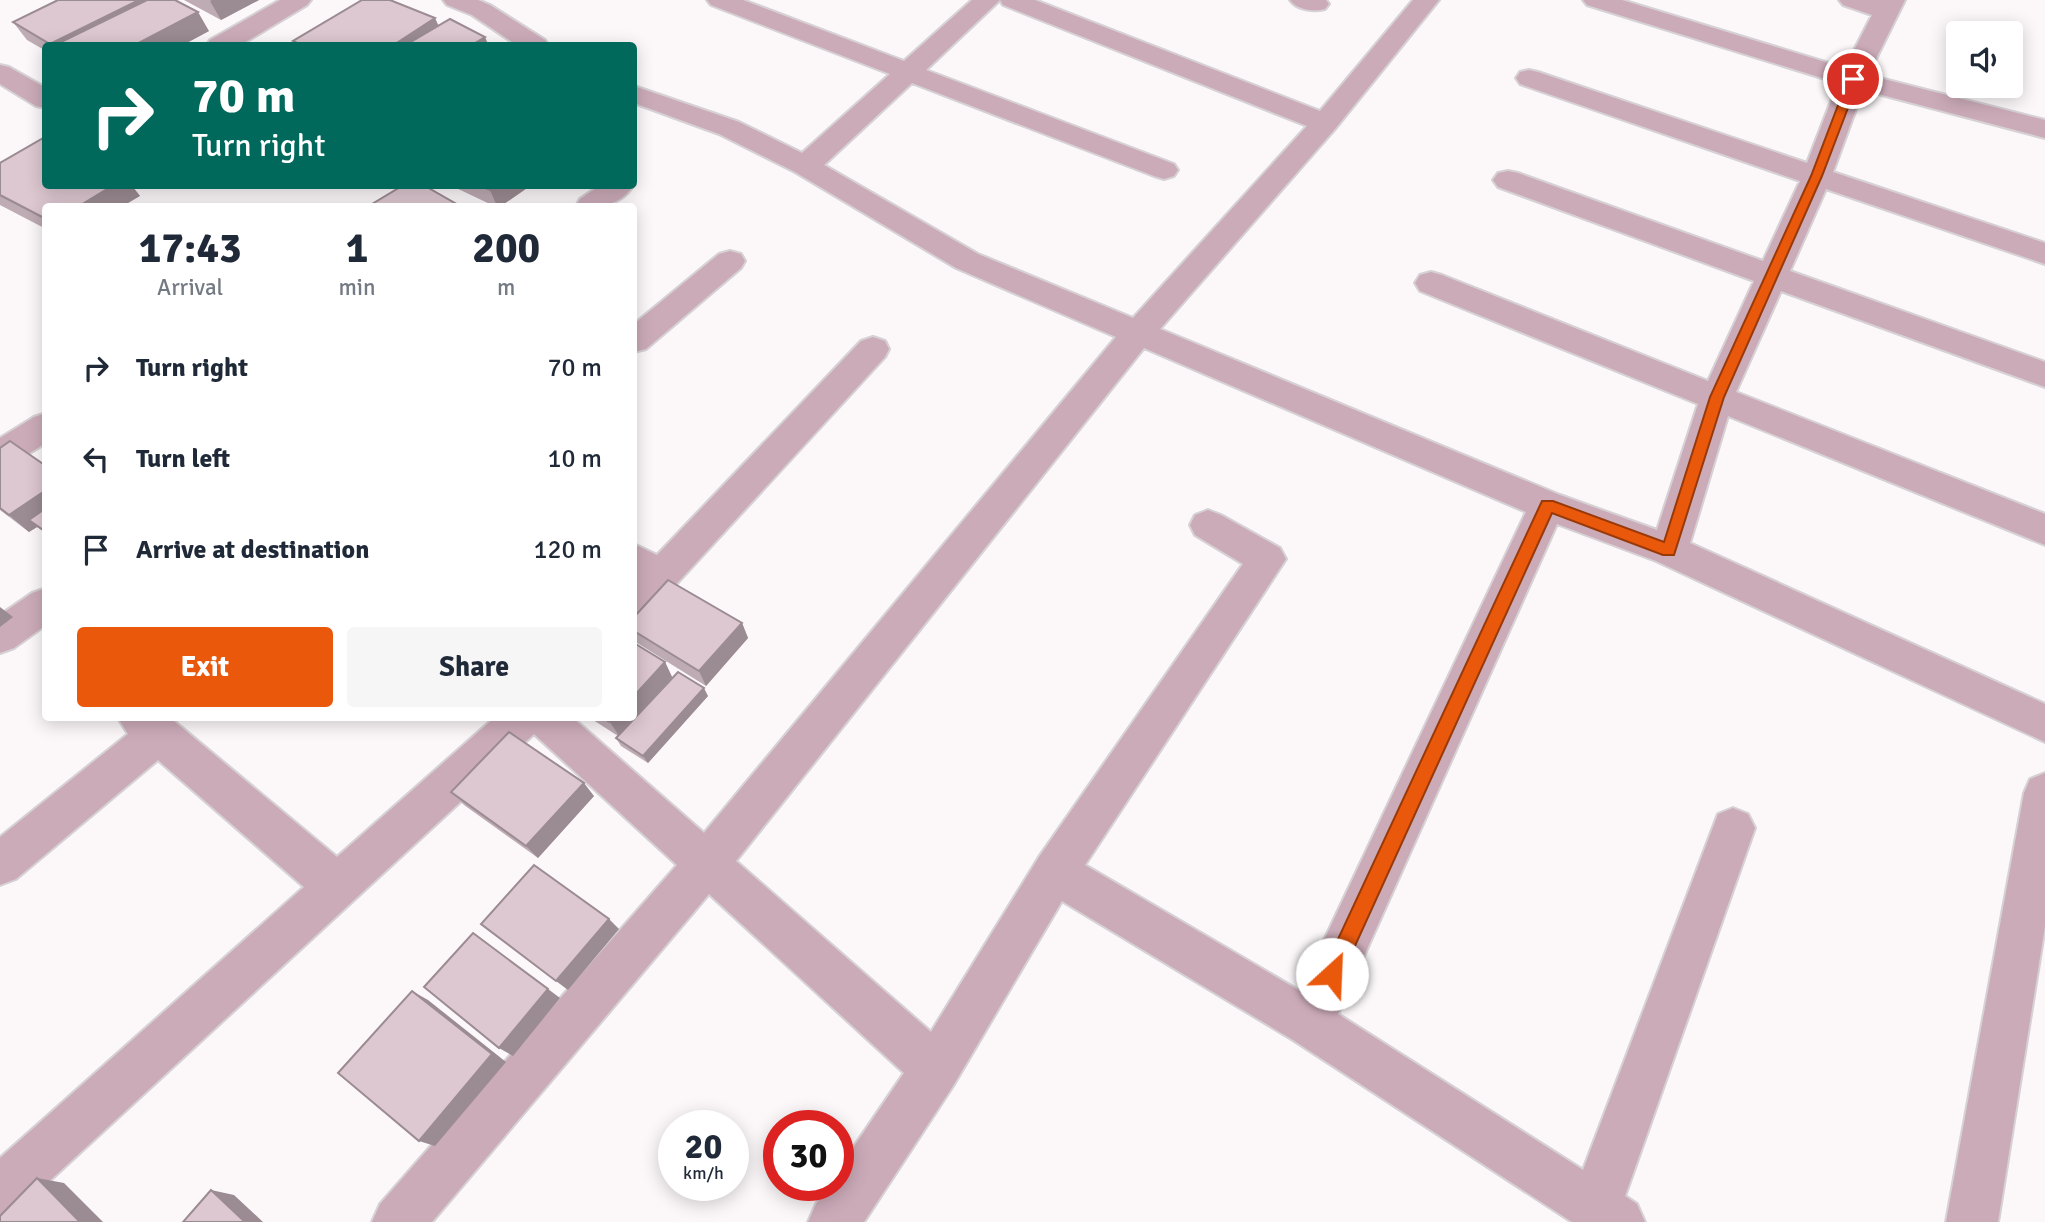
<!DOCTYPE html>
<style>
:root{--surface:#fff;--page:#f6f6f7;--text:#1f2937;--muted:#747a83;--accent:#ea580c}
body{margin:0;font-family:Signika,sans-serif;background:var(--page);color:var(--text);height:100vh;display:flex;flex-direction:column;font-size:26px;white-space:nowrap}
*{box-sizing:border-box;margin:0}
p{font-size:23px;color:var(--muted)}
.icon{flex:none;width:38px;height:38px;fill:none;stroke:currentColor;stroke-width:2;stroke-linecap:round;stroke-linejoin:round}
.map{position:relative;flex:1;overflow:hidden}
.side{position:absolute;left:42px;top:203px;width:595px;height:518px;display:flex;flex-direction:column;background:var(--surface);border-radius:7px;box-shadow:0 4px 18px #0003}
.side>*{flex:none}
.guide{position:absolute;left:42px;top:42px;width:595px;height:147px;border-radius:7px;box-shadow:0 4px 18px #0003;background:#00695c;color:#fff;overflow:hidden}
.tools{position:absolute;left:1946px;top:21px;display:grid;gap:14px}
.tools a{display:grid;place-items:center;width:77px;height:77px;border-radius:7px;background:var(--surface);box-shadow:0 4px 18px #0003;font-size:35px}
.speed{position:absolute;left:658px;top:1110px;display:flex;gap:14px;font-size:35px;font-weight:700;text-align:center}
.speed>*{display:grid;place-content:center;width:91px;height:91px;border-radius:50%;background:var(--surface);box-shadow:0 4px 18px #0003;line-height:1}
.speed small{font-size:18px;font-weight:400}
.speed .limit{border:10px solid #d22;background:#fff;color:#111}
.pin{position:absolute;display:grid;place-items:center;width:60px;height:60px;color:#fff;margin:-30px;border:4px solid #fff;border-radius:50%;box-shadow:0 2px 7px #0007}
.me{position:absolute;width:77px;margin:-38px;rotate:25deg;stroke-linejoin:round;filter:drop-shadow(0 0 5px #0008)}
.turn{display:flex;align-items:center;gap:24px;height:147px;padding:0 35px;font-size:32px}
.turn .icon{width:91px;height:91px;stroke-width:2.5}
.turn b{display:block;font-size:49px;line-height:60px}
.eta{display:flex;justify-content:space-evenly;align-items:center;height:119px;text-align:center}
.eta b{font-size:42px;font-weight:700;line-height:49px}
.cta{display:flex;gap:14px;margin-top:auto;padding:14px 35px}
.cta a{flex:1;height:80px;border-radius:7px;background:var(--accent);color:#fff;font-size:28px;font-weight:700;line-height:80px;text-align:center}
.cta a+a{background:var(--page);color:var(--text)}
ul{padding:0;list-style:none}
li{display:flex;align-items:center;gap:21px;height:91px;padding:0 35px}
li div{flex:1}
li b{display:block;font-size:26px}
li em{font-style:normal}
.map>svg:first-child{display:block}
</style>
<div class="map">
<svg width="2045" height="1222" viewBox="0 0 2045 1222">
<rect width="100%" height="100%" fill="#fcf8fa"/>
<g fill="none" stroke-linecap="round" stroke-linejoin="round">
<!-- minor casing -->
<g stroke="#d6d1d4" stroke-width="4">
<g id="minor">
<polygon points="280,0 311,0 307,5 239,46 206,46 210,40"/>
<polygon points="443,0 478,0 490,5 545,40 549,46 518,46 472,15 447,5"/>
<path d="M 707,0 L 743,0 L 904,61 L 972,0 L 1035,0 L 1320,111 L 1413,0 L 1439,0 L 1335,129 L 1160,329 L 1560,495 L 1657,530 L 1698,404 L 1420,291 L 1415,283 L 1420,275 L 1431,272 L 1442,275 L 1708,381 L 1754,281 L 1498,187 L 1493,180 L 1498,173 L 1508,171 L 1518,173 L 1763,261 L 1800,181 L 1520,84 L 1516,78 L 1520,72 L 1529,70 L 1538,72 L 1807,163 L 1838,83 L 1587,5 L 1583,0 L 1622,0 L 1845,68 L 1872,15 L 1843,5 L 1839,0 L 1905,0 L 1868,75 L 2045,120 L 2045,138 L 1863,90 L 1833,172 L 2045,243 L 2045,264 L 1826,189 L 1790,271 L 2045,362 L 2045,387 L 1781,291 L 1736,392 L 2045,514 L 2045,545 L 1728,416 L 1690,543 L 2045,704 L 2045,742 L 1656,561 L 1557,524 L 1338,1014 L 1583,1170 L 1718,814 L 1733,808 L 1748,814 L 1755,828 L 1625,1196 L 1637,1204 L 1645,1222 L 1572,1222 L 1293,1040 L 1062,901 L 953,1086 L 864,1222 L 808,1222 L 816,1204 L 829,1185 L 838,1185 L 838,1170 L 904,1073 L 709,894 L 432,1222 L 372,1222 L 380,1204 L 677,865 L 534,734 L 18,1210 L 0,1218 L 0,1158 L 304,887 L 158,760 L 16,879 L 0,885 L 0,837 L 128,734 L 118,718 L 167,718 L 174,721 L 337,857 L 494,718 L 573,718 L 704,833 L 1116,337 L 956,268 L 795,172 L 719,134 L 634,103 L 634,86 L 739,122 L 802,153 L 890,74 L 711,5 ZM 1000,0 L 1003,5 L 1307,126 L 1133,318 L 978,254 L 824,165 L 912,83 L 1154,176 L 1164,179 L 1174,176 L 1178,170 L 1174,164 L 926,70 ZM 1144,348 L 1526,512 L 1300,991 L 1085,865 L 1286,559 L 1280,548 L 1221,515 L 1208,510 L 1195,515 L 1190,525 L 1195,535 L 1243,564 L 1039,857 L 931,1032 L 736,861 Z"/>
<path d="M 1290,0 L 1326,0 L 1329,4 L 1325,9 C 1314,12 1297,10 1290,0 Z"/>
<polygon points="0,65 9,67 46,88 46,108 36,106 0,84"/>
<path d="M 599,186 L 633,186 C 618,208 599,206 576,206 L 580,199 Z"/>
<polygon points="730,251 741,254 745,261 741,268 646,349 634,352 634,324 719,254"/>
<polygon points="873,337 885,341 889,349 885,357 648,615 634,620 634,544 657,555 861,341"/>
<polygon points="46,413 46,443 12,464 0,468 0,438 34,417"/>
<polygon points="46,588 46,625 14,648 0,653 0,615 32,593"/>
<polygon points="2045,773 2045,926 1998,1222 1946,1222 2024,793 2030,779"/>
</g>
</g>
<!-- minor -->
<use href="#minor" fill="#ccabb9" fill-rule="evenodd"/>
</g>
<!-- wall -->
<g fill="#beabb3">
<polygon points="184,0 259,0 221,20"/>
<polygon points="13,22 209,31 181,46 46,46 46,51 27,40"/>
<polygon points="0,163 46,186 132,186 140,196 46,206 46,229 0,205"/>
<polygon points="452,186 530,186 501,206 494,206"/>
<polygon points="0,448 46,466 46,533 37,527 29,532 0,510"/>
<polygon points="634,617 742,623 748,638 706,686 634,641"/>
<polygon points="665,662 672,677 708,696 648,763 621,746 616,738 618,736 590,718 634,718"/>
<polygon points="451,792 594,796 538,858 464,805"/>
</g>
<!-- shaded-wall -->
<g fill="#9b8b92">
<polygon points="139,0 157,0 61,42 64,46 51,46 50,44"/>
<polygon points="212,0 259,0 221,20 210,1"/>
<polygon points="198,12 209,31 181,46 133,46"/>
<polygon points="435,18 444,37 430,46 392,46"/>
<polygon points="485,37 489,46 470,46"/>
<polygon points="112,186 132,186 140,196 123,206 79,206"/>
<polygon points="496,186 530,186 501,206 497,206 490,190"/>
<polygon points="46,490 46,520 29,520 37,527 29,532 9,515"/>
<polygon points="0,607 13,617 0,627"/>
<polygon points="742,623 748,638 706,686 699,671"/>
<polygon points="665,662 672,677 619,736 610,722 614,718 634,718 634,696"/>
<polygon points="704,688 708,696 648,763 643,756"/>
<polygon points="584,783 594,796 538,858 526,846"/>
<polygon points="609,919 619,929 568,990 556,981"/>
<polygon points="548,989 560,998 513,1056 499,1048"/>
<polygon points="412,991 428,1000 506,1062 435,1146 419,1141"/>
<polygon points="37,1178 64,1183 103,1222 80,1222"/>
<polygon points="211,1190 234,1195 263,1222 245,1222"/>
</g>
<!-- building -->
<g fill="#ddc7d0" stroke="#9b8b92" stroke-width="2">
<polygon points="58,0 139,0 50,44 13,22"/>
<polygon points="147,0 175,0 198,12 133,46 67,46 61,42"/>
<polygon points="362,0 390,0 435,18 392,46 304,46 293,41"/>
<polygon points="450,19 485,37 470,46 404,46"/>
<polygon points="45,137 46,186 112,186 79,206 46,206 46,219 0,195 0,163"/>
<polygon points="402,186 425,186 460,206 377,206 372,204"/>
<polygon points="480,186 496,186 490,190"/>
<polygon points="10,441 46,466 46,490 9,515 0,508 0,448"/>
<polygon points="46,508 46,532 29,520"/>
<polygon points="668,580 742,623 699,671 634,631 634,617"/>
<polygon points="634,643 665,662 634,696"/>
<polygon points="678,672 704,688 643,756 616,738"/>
<polygon points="602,718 614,718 610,722"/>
<polygon points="509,732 584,783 526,846 451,792"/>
<polygon points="534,865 609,919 556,981 481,924"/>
<polygon points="473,933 548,989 499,1048 424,987"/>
<polygon points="412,991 492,1054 419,1141 338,1073"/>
<polygon points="37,1178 80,1222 0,1222 0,1216"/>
<polygon points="211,1190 245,1222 183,1222"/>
</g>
<!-- route -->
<polygon fill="#ea580c" stroke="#983908" stroke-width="2" points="1853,75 1859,79 1822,176 1724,397 1674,555 1663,555 1552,513 1339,981 1332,984 1325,981 1323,974 1325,967 1542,501 1553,501 1664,542 1710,397 1811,176 1848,79"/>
</svg>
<div class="tools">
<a><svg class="icon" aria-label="sound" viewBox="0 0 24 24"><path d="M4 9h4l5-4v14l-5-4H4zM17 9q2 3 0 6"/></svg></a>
</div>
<div class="speed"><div>20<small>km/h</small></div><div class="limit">30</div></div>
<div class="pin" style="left:1853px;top:79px;background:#d93025"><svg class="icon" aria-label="arrive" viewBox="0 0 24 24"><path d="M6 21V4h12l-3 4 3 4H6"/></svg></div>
<svg class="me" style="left:1332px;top:974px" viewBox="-20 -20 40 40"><circle r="19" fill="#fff"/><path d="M0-13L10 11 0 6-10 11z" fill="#ea580c"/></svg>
<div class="guide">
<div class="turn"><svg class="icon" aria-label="right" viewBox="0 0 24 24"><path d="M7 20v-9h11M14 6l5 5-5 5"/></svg><div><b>70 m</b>Turn right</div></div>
</div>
<section class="side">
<div class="eta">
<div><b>17:43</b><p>Arrival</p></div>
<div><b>1</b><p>min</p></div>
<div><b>200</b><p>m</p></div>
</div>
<ul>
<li><svg class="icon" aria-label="right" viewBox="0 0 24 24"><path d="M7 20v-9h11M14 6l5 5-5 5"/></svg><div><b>Turn right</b></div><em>70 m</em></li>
<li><svg class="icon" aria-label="left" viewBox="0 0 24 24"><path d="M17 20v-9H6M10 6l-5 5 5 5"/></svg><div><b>Turn left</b></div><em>10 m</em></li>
<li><svg class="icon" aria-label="arrive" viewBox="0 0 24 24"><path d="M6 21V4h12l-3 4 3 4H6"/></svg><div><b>Arrive at destination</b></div><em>120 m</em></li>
</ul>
<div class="cta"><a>Exit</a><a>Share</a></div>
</section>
</div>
